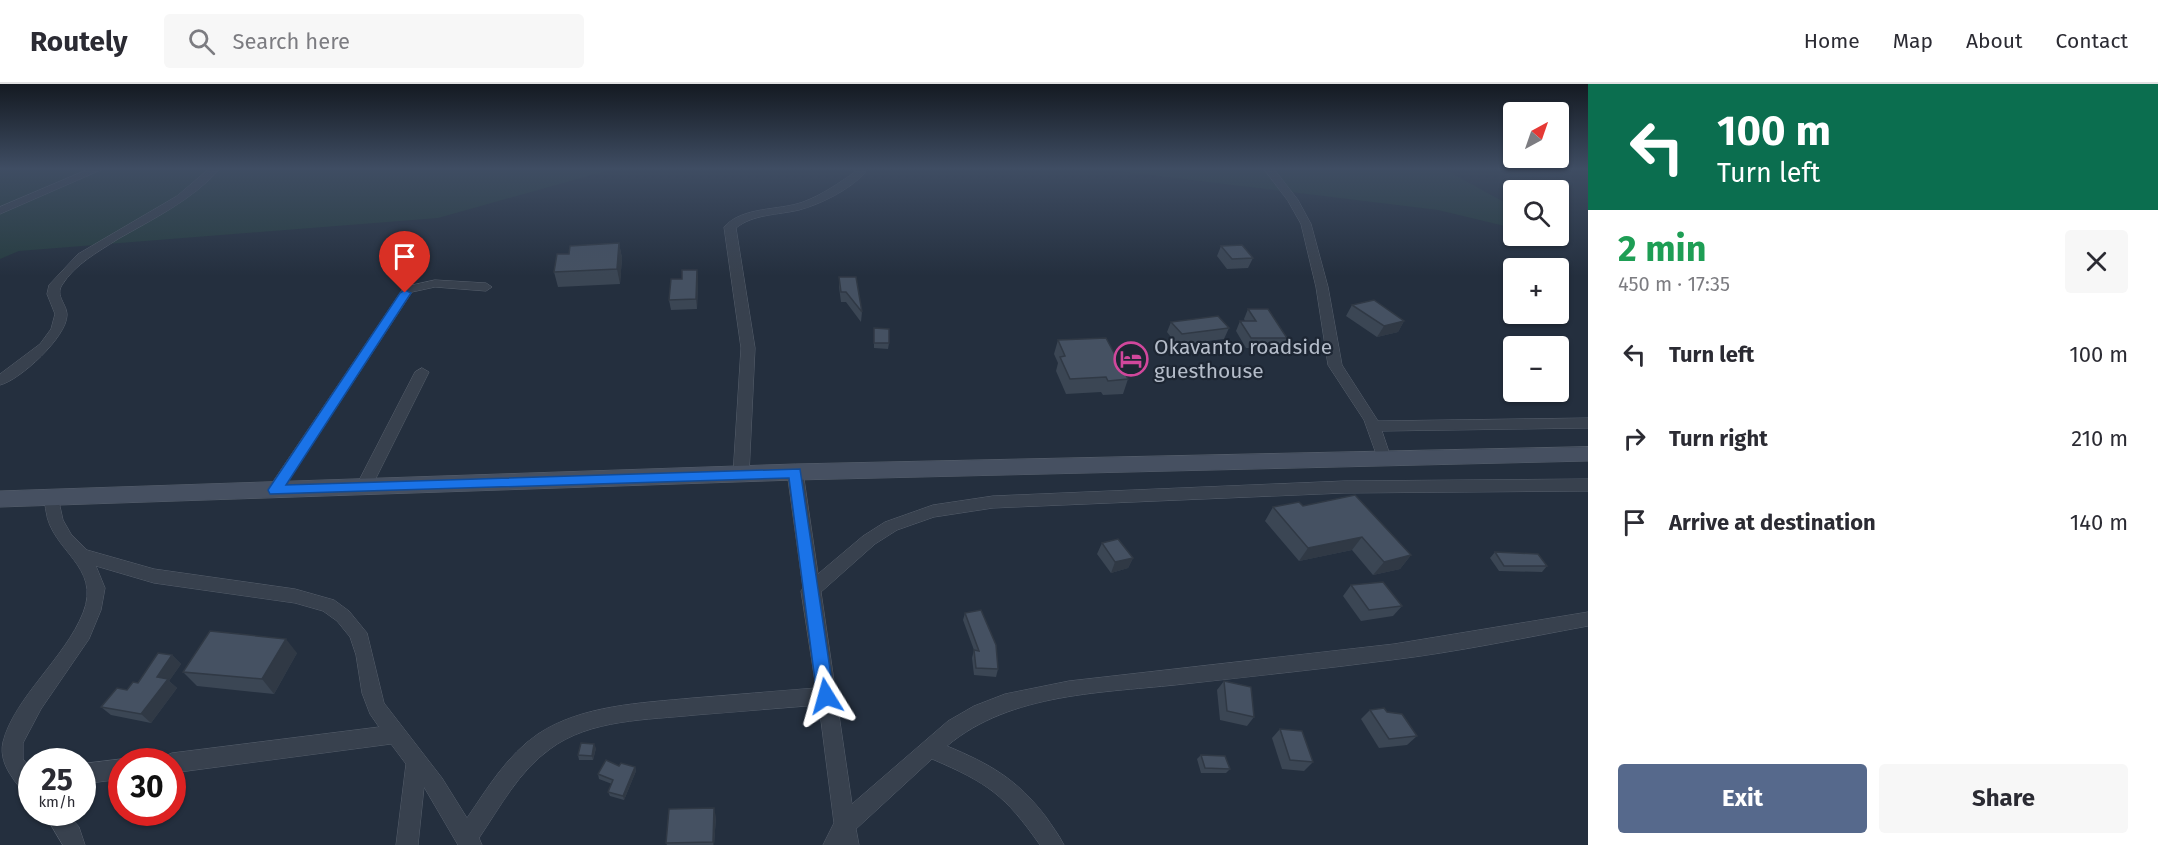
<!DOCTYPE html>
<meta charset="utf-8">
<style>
:root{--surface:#fff;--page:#f7f7f7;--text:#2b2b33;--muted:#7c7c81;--line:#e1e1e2;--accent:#56698c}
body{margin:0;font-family:"Fira Sans",sans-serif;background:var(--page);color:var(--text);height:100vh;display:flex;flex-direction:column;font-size:22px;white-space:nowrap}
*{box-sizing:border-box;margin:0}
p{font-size:20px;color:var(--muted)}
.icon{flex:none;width:33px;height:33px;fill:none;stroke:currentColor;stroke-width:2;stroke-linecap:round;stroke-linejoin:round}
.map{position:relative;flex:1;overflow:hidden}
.sheet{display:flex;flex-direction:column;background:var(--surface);width:570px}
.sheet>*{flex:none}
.top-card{background:#0b6e4f;color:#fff;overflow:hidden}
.needle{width:39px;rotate:40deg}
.fabs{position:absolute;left:1503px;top:18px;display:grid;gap:12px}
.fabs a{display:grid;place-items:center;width:66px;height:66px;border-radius:6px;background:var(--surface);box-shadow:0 2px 4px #0004;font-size:30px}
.speed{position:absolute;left:18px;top:664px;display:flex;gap:12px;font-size:30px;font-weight:700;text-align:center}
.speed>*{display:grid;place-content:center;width:78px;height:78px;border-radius:50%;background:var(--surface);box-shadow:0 2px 4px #0004;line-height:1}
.speed small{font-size:15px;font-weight:400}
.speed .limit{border:9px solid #d22;background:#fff;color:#111}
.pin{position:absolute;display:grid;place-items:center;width:51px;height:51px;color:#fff;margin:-62px -26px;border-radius:50% 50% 50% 0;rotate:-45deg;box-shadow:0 0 6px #0007}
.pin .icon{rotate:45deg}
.me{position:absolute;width:66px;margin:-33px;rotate:352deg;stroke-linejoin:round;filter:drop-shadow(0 0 4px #0008)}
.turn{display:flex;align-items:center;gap:21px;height:126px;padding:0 30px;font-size:27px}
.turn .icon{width:78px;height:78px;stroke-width:2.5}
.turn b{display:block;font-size:42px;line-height:51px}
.round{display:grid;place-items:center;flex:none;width:63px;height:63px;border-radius:6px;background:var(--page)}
.head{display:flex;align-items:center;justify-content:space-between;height:102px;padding:0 30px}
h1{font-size:36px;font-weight:700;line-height:45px;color:#1e9e55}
.button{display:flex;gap:12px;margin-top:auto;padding:12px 30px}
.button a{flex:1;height:69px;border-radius:6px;background:var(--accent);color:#fff;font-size:24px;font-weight:700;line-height:69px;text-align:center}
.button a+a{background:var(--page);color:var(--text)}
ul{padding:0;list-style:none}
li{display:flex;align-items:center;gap:18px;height:84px;padding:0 30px}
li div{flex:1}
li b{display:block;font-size:22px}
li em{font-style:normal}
header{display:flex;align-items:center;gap:36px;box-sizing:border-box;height:84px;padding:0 30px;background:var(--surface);border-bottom:2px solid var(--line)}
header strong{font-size:28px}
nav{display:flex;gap:33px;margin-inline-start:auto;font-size:21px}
.search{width:420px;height:54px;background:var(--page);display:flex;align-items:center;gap:15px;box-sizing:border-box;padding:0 21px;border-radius:6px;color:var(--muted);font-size:22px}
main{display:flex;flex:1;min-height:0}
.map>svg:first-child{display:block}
</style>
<header>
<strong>Routely</strong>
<div class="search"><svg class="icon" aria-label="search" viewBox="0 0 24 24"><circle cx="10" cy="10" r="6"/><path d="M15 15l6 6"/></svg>Search here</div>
<nav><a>Home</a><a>Map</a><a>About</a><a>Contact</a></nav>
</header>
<main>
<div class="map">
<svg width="1588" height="761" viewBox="0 0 1588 761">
<rect width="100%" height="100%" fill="#242f3e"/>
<!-- green -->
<g fill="#263c3f">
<polygon points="0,85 613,85 438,134 19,167 0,175"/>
<polygon points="1102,85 1444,85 1513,123 1513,144 1438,126"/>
</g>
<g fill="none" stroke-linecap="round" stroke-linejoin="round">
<!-- street casing -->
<g stroke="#565f6c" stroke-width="1">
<g id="street">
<polygon points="89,85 103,85 0,130 0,123"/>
<path d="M 209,85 L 220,85 C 192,116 153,135 118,155 C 98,168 75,180 62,201 C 55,212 67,220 67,231 C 67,253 20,296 0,301 L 0,290 L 40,260 L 51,245 L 55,230 L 47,210 L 49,201 L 78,170 L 177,112 Z"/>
<path d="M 855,85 L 865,85 L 865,89 C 849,106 821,120 799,126 C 778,131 753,130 736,144 L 755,264 L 749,391 L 746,395 L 736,395 L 733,391 L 741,264 L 724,143 C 743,122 778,127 803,118 C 822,111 839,99 855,88 Z"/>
<polygon points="1264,85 1274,85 1298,116 1311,140 1328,203 1342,281 1378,337 1588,334 1588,344 1382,347 1391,374 1384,379 1379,378 1364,336 1328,281 1316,203 1301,140 1288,117"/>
<polygon points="435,196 486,199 492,203 486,207 435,203 412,208 280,410 270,410 267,406 270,402 404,203"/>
<polygon points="422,284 429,288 371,404 368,408 358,408 355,404 415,288"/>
<path d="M 795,383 L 800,384 L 803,388 L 818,490 L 863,452 L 885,438 L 933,421 L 993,412 L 1344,397 L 1588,395 L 1588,407 L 1344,409 L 993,424 L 934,433 L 897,446 L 875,460 L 821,508 L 852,720 L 948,637 L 974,622 L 1005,610 L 1069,597 L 1394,560 L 1588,528 L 1588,542 C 1523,554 1457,568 1391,576 C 1323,585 1253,592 1184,600 C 1105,609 1011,608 947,662 C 990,680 1017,695 1046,733 C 1052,742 1059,751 1064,761 L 1040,761 C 1005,711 988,699 932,675 L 856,745 L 859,761 L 823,761 L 834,739 L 819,621 C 778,624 736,628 695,631 C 648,636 590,635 550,665 C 519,687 500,723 479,754 L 482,761 L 458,761 L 424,703 L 418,761 L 396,761 L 406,680 L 391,660 L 172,689 L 172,678 L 162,678 L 165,672 L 172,669 L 379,643 L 370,630 L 362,609 L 356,571 L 350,553 L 337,537 L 323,527 L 295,519 L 154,499 L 96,482 L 105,504 L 101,526 L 89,555 L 41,625 L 23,659 L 23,675 L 32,686 L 32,712 C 23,708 17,701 12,693 C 5,683 0,671 3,658 C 14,614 65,574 83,529 C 102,482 51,467 46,427 C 45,420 43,415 47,409 L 57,409 L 63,436 L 71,450 L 87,466 L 154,485 L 295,505 L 334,516 L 349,527 L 367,549 L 384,619 L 442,694 L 467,734 C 487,705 507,671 538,650 C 582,621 641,619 693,614 C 734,611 775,607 816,604 L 801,507 L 803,504 L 787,388 L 790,384 Z"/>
<polygon points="122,675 129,678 122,678 122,695 82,700 82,680"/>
<polygon points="44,729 67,729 79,743 85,761 63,761"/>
</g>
</g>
<!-- secondary casing -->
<g stroke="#565f6c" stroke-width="1">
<polygon id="secondary" points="1588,363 1588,377 795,396 0,423 0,407 795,380"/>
</g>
<!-- street -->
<use href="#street" fill="#38414e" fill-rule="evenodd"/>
<!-- secondary -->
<use href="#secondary" fill="#465061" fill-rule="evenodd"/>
</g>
<!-- wall -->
<g fill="#3b4654">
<polygon points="619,159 622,174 620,200 558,203 554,188 569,170"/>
<polygon points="1221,162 1253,174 1248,184 1227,185 1217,172"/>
<polygon points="697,186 698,196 697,225 671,226 669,216"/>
<polygon points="839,193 862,228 861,238 846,218 841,218 839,203"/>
<polygon points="1352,221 1404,237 1398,248 1377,253 1346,232"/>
<polygon points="1248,225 1287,254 1282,264 1246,264 1236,247 1240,237 1245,237 1244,235"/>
<polygon points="1171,238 1229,244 1224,255 1177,261 1167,248"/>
<polygon points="874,244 889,259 888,265 874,264"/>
<polygon points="1058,256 1128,295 1123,310 1103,311 1101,308 1066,310 1056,287 1058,279 1054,270"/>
<polygon points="1303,422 1411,471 1400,485 1373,491 1352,466 1299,477 1265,437 1273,423"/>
<polygon points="1102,459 1133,474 1128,484 1111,489 1097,470"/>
<polygon points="1495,468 1547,482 1542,488 1499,487 1490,474"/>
<polygon points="1351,501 1402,522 1393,532 1361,537 1343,512"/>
<polygon points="965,529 998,585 996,593 974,591 972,574 974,566 963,536"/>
<polygon points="297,569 274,610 197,602 183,588"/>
<polygon points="172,571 181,580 169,597 177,604 151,639 111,631 101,623 138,599"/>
<polygon points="1224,597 1254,633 1247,642 1220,636 1217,606"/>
<polygon points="1370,626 1387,628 1417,652 1407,661 1379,664 1361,635"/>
<polygon points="1280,645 1313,678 1304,687 1282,685 1272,654"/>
<polygon points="596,664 593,676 579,676 578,671"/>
<polygon points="1201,671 1230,685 1226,689 1201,689 1197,675"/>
<polygon points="619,682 635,683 636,687 624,716 610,712 608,708 612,700 599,695 598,690"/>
<polygon points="716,733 714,761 667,761 666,759"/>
</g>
<!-- shaded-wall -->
<g fill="#303945">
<polygon points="619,159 622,174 620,200 617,185"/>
<polygon points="697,186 698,196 697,225 696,215"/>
<polygon points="1404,237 1398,248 1377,253 1384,242"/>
<polygon points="1362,453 1352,466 1299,477 1308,464"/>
<polygon points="1411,471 1400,485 1373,491 1384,478"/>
<polygon points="1133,474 1128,484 1111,489 1115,478"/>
<polygon points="286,555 297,569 274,610 262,595"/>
<polygon points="172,571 181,580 169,597 177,604 151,639 141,630 157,593"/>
<polygon points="594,660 596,664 593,676 592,672"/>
<polygon points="635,683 636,687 624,716 623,712"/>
<polygon points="714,724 716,733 714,761 713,761"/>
</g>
<!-- building -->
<g fill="#455162" stroke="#303945" stroke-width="1.5">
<polygon points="619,159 617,185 554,188 557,170 569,170 570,162"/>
<polygon points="1242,161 1253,174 1232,175 1221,162"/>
<polygon points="682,186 697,186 696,215 669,216 671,195 682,195"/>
<polygon points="839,193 856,193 862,228 846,208 841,208"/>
<polygon points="1374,216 1404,237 1384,242 1352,221"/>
<polygon points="1248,225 1268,225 1287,254 1251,254 1240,237 1256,237"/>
<polygon points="1218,232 1229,244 1182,250 1171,238"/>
<polygon points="874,244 889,245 889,259 874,259"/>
<polygon points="1106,254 1128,295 1108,297 1106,293 1070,295 1060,273 1065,272 1058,256"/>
<polygon points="1355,411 1411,471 1384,478 1362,453 1308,464 1273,423 1299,418 1303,422"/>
<polygon points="1118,455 1133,474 1115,478 1102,459"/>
<polygon points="1495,468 1538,470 1547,482 1504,482"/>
<polygon points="1383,498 1402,522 1369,526 1351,501"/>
<polygon points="981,526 996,561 998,585 976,584 974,566 979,567 965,529"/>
<polygon points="210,547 286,555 262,595 183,588"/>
<polygon points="158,569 172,571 157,593 168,595 141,630 101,623 117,604 127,606 133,598 138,599"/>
<polygon points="1224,597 1251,603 1254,633 1227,627"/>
<polygon points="1384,624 1387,628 1402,630 1417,652 1389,655 1370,626"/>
<polygon points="1280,645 1302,647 1313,678 1290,676"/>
<polygon points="581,659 594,660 592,672 578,671"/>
<polygon points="1201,671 1225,672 1230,685 1205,684"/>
<polygon points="606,676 619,682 621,679 635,683 623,712 608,708 613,696 598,690"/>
<polygon points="714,724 713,758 666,759 669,725"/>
</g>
<!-- sky -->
<linearGradient id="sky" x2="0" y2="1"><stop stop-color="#141a22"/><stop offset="0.44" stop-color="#3f4d63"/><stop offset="1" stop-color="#3f4d63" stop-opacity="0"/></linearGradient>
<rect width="1588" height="192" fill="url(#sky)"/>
<!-- route -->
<polygon fill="#1a73e8" stroke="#114b97" stroke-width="1.5" points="405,206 411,209 286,401 800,385 834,612 832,617 826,619 820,617 817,612 789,394 270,410 268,406 270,403 400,209"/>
<!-- icons -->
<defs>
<g id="hotel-ring" transform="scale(1.725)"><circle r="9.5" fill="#1d2633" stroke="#d1479c" stroke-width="1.5"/><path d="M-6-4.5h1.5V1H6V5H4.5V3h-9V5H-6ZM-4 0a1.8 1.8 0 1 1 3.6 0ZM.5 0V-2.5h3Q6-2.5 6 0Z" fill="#d1479c"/></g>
</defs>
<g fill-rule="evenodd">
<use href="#hotel-ring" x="1131" y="275"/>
</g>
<g text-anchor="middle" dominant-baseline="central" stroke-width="4.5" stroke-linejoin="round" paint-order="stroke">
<!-- poi labels -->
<g font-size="21" fill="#b4bcc9" stroke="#1d2633" text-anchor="start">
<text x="1154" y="263">Okavanto roadside<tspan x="1154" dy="24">guesthouse</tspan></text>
</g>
</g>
</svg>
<div class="fabs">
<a><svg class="needle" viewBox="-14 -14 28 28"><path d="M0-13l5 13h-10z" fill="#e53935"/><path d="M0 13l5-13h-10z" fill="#7c7c81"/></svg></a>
<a><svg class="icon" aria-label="search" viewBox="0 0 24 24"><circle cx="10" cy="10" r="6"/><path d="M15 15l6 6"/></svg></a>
<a>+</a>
<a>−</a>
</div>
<div class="speed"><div>25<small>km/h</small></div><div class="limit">30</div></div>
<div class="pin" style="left:405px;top:209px;background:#d93025"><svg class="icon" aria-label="arrive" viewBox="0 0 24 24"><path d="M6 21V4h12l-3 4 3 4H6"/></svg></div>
<svg class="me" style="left:826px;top:612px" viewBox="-20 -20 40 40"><path d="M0-17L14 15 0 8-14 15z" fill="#1a73e8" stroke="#fff" stroke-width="4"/></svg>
</div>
<section class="sheet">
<div class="top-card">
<div class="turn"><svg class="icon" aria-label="left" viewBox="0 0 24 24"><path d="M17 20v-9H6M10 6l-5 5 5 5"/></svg><div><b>100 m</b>Turn left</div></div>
</div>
<div class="head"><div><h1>2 min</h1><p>450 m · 17:35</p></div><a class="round"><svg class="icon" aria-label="close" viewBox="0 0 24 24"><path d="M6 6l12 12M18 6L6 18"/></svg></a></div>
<ul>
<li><svg class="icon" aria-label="left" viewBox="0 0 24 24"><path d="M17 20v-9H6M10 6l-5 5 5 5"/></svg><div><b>Turn left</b></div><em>100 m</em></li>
<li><svg class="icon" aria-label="right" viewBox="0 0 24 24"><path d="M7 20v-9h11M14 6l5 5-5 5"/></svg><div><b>Turn right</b></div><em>210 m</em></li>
<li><svg class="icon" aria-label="arrive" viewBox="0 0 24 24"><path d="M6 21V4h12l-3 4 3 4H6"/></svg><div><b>Arrive at destination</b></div><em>140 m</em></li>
</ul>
<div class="button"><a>Exit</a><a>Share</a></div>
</section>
</main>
